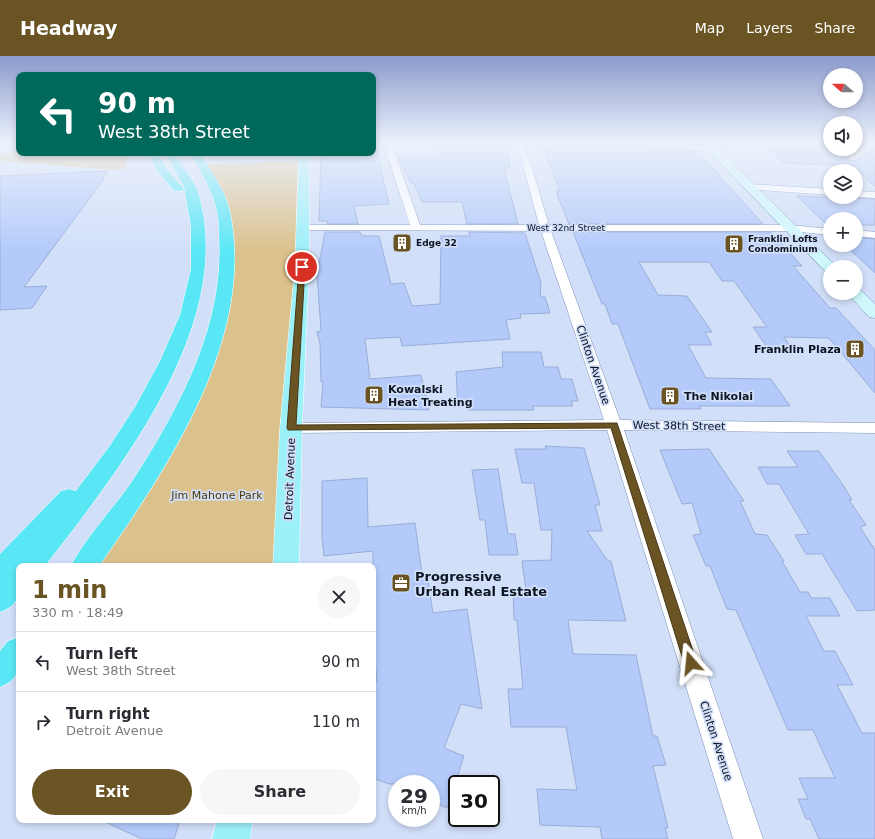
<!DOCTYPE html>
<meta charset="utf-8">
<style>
:root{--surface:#fff;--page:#f7f7f7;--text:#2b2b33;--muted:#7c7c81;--line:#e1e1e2;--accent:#6a5424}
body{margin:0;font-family:"DejaVu Sans",sans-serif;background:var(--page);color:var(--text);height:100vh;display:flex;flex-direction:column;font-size:15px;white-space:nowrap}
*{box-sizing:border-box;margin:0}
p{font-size:13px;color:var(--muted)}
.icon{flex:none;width:22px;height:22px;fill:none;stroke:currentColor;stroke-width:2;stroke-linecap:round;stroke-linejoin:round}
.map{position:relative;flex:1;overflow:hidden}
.sheet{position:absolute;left:16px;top:507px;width:360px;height:260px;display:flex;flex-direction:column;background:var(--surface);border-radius:8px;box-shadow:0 2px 6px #0003}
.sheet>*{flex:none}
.top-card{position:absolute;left:16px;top:16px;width:360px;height:84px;border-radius:8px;box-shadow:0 2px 6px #0003;background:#00695c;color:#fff;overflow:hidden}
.needle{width:26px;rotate:291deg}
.controls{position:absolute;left:823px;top:12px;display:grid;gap:8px}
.controls a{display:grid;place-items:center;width:40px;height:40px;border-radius:50%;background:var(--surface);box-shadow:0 2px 6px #0003;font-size:20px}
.speed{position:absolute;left:388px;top:719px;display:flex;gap:8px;font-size:20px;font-weight:700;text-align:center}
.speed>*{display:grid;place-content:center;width:52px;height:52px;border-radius:50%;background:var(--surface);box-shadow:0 2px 6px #0003;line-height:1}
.speed small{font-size:10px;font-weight:400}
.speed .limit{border:2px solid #111;border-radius:6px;background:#fff;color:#111}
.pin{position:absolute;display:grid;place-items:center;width:34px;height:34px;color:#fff;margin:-17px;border:2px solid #fff;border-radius:50%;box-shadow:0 1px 4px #0007}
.me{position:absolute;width:44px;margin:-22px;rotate:342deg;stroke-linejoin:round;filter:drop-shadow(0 0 3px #0008)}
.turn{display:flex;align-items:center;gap:14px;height:84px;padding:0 16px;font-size:18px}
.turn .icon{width:52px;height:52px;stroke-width:2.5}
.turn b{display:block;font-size:28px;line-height:34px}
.round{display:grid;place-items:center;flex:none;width:42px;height:42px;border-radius:21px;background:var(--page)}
.headline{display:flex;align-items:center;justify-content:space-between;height:68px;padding:0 16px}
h1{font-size:24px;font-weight:800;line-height:30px;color:var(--accent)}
.button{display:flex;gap:8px;margin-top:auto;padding:8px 16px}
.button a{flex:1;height:46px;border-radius:24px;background:var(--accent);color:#fff;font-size:16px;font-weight:800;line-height:46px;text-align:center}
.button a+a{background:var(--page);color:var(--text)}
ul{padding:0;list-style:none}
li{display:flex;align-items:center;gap:12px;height:60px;padding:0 16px;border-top:1px solid var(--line)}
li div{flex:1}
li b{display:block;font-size:15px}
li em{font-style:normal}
header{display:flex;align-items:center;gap:24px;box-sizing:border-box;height:56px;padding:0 20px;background:var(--accent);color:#fff}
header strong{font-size:19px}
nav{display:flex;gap:22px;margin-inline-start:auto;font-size:14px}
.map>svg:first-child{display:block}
</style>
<header>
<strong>Headway</strong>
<nav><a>Map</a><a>Layers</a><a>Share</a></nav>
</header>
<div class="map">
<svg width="875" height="783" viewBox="0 0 875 783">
<rect width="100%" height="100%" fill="#d2dff9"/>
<!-- green -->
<g fill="#dbc18c">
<polygon points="19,96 19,97 130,97 124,113 115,114 0,105 0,97"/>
<polygon points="304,105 286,510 84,510 200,318 228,181 201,108"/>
</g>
<!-- building -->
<g fill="#b3cafa" stroke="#99add6">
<polygon points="432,86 506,86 510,112 504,112 518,168 467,168 462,146 422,146 414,127 411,127 398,101 439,99"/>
<polygon points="541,86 634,86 639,89 697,95 763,168 569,168 558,141 557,134 560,135"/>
<polygon points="817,86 830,86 830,93 856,93 848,99 849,106 856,105 875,91 875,131 855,110 783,107 768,91 792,92 799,98"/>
<polygon points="321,97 377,97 389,148 354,150 358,168 327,168 328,165 319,165"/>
<polygon points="108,115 102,123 104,123 24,231 47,230 32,252 0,254 0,120"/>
<polygon points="797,140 875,143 875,169 856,169 856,163 830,163 830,169 827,169"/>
<polygon points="325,176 360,176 362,180 379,180 391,228 404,227 412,250 440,248 441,180 470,180 469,176 525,177 541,227 540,241 545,241 550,257 520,258 521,262 506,264 510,283 402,290 400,281 365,283 370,323 421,319 429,354 321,351 323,326 321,326 320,287 317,276 321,275 317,218"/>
<polygon points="573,176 771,176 802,210 793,210 830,252 836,252 875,294 875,337 829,282 784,281 791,291 767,291 753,271 767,271 734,225 722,225 709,206 639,206 658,239 687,240 712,276 705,276 712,289 688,289 706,322 771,323 790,350 699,350 701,353 650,353 618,268 612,268 605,248 602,248"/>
<polygon points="859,182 875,183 875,217 846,190 856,189 856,184"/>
<polygon points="502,296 541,296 544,311 558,311 561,323 572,323 578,345 571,345 573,350 533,350 534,354 468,354 468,350 458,350 456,316 503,311"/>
<polygon points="545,390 584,392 600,449 595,449 602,475 587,475 608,505 611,505 626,565 568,564 573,598 636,599 653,680 657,680 666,709 653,710 668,772 665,772 668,783 602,783 600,771 540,769 537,733 577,734 566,671 511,671 508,633 523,633 517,564 514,564 513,534 526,535 522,505 551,504 552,474 541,474 534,427 522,427 515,393 546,393"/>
<polygon points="709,393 744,445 740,445 755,478 767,479 784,505 782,505 800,536 808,536 811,542 830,542 840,560 806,560 824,595 835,595 853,629 837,629 862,677 875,677 875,783 819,783 810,763 806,763 798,743 808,743 799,722 835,722 813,674 788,674 736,554 727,553 710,510 706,510 693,479 701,478 692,447 682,448 660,394"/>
<polygon points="787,395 819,395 843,429 852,444 849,444 866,469 860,471 875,494 875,554 857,555 822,498 806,498 795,479 809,478 779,428 767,428 758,411 798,411"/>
<polygon points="498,413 508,478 515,478 518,499 489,499 485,464 480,464 472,414"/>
<polygon points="367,422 368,471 415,467 422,518 427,518 433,557 467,553 482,653 461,648 444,692 464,700 447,752 431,745 431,728 389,728 373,722 373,623 377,625 373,584 373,495 324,500 322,483 322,425"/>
<polygon points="101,764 180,764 174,783 142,783"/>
</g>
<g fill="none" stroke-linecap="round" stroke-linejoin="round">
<!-- street casing -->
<g stroke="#7a8db4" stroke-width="1">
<g id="street">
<polygon points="383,86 391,86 420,169 539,169 521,102 514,86 522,86 529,102 549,169 790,169 830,173 830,179 790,175 551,175 620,364 875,367 875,377 624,374 763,783 733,783 607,374 291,377 285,376 283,372 285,368 291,367 604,364 541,175 299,174 298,172 303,169 410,169"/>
<polygon points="635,86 664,86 712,91 716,93 712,95 639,88"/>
<polygon points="867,86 875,87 855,104 849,104 849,100"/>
<polygon points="749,128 830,133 830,139 746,133 746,129"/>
<polygon points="856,135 875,136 875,142 856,141"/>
<polygon points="856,174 875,176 875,182 856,180"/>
</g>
</g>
<!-- secondary casing -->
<g stroke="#7a8db4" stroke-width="1">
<g id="secondary">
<polygon points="700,86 711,86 837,211 830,211 830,216 825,215"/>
<polygon points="856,233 861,234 875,248 875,262 869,261 847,237 856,237"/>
</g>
</g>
<!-- primary casing -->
<g stroke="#fff" stroke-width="1">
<g id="primary">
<polygon points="299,97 309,97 309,211 302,372 299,510 273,510 280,372 295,211"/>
<polygon points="217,764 253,764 250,783 212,783"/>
</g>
</g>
<!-- highway casing -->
<g stroke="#fff" stroke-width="1">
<g id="highway">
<polygon points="148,97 158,97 166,112 184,133 182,135 174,135 156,113"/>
<path d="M 165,97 L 175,97 C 182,111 193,122 198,136 C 237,267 120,413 45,510 L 19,510 C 19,532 24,548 0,556 L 0,498 L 61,435 L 69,433 L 76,435 L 78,432 L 109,391 L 135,351 L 160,305 L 180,259 L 191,213 L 191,170 L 184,131 Z"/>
<path d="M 190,97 L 200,97 C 211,116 226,135 230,156 C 256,282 167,413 99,510 L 71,510 C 86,481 112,454 131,427 C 178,355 225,269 219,181 C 219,171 219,161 216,151 C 211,132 200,114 190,97 Z"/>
<path d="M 19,581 C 19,604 25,621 0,631 L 0,595 L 8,585 Z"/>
</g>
</g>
<!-- street -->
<use href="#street" fill="#fff" fill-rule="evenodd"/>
<!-- secondary -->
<use href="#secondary" fill="#cef8fc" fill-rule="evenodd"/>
<!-- primary -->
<use href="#primary" fill="#9cf1f9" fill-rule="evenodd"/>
<!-- highway -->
<use href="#highway" fill="#5ae7f5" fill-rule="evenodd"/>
</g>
<!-- sky -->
<linearGradient id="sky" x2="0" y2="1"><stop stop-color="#8b9acc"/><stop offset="0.44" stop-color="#ebf1fc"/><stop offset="1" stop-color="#ebf1fc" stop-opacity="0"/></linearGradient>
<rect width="875" height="196" fill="url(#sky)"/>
<!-- route -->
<polygon fill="#6a5424" stroke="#453717" points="302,209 305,211 296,369 617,367 697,607 695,611 691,612 686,611 684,607 611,372 288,374 287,372 299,211"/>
<!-- icons -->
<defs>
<g id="building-square" transform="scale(1)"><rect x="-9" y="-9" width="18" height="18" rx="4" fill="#6a5424" stroke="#d2dff9"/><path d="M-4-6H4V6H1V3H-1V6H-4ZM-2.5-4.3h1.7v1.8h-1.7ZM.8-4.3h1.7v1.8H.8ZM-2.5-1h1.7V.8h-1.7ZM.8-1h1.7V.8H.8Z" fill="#fff"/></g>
<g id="office-square" transform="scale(1)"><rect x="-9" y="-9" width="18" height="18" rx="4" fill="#6a5424" stroke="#d2dff9"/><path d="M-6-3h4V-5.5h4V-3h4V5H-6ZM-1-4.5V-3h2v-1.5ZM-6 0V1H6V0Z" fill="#fff"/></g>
</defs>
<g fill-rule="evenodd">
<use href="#building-square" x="402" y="187"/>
<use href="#building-square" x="734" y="188"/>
<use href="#building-square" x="855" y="293"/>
<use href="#building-square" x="374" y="339"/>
<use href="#building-square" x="670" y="340"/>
<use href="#office-square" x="401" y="527"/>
</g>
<g text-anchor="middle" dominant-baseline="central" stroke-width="3.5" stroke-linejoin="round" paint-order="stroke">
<!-- far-street labels -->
<g font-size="9" fill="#0d1422" stroke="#d2dff9">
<text x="566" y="172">West 32nd Street</text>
</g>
<!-- far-poi labels -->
<g font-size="9" font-weight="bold" fill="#0d1422" stroke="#d2dff9" text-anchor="start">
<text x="748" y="183">Franklin Lofts<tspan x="748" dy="10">Condominium</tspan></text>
<text x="416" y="187">Edge 32</text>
</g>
<!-- poi labels -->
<g font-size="11" font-weight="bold" fill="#0d1422" stroke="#d2dff9" text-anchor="start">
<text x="841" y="293" text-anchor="end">Franklin Plaza</text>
<text x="388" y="333">Kowalski<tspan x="388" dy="13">Heat Treating</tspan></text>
<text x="684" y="340">The Nikolai</text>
</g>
<!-- street labels -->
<g font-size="11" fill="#0d1422" stroke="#d2dff9">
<text transform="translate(593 309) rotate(71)">Clinton Avenue</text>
<text transform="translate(679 370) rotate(1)">West 38th Street</text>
<text transform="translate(290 423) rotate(-88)">Detroit Avenue</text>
<text transform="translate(716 685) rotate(72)">Clinton Avenue</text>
</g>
<!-- park labels -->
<g font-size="11" fill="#4e3801" stroke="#d2dff9">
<text x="217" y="439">Jim Mahone Park</text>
</g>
<!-- near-poi labels -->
<g font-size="13" font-weight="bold" fill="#0d1422" stroke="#d2dff9" text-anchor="start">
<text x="415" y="520">Progressive<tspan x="415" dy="15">Urban Real Estate</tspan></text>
</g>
</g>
</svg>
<div class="controls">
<a><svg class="needle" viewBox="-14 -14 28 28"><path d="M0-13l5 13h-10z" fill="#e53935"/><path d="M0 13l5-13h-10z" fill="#7c7c81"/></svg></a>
<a><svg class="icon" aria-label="sound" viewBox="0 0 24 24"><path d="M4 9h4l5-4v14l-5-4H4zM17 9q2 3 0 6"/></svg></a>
<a><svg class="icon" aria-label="layers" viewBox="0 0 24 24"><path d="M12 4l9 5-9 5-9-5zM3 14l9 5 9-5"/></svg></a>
<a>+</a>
<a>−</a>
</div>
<div class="speed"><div>29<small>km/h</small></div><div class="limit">30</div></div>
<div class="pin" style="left:302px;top:211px;background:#d93025"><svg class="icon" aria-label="arrive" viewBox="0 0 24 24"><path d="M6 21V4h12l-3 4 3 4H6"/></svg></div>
<svg class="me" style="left:691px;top:607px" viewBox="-20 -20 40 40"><path d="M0-17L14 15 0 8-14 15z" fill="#6a5424" stroke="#fff" stroke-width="4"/></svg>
<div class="top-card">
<div class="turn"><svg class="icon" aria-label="left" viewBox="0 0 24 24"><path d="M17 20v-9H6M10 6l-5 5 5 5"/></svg><div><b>90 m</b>West 38th Street</div></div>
</div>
<section class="sheet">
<div class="headline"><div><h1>1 min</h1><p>330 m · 18:49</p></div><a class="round"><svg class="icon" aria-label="close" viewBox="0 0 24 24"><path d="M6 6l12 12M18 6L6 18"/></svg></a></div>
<ul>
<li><svg class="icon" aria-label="left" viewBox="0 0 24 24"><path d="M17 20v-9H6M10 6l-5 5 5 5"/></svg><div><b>Turn left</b><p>West 38th Street</p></div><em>90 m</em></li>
<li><svg class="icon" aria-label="right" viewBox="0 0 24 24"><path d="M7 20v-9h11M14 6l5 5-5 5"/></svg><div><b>Turn right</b><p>Detroit Avenue</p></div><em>110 m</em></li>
</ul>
<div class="button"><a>Exit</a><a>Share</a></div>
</section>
</div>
